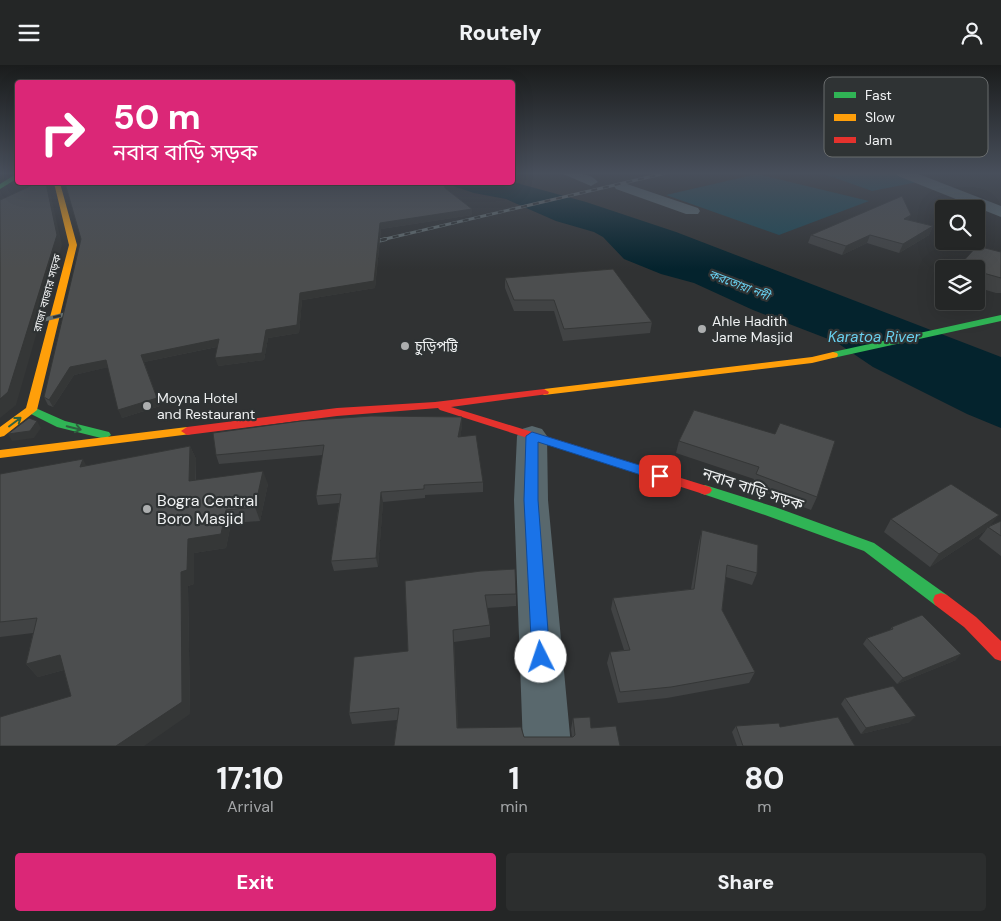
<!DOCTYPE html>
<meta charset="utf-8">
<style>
:root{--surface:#242626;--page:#2c2e2e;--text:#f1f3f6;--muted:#a3a5a7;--line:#414343;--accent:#db2777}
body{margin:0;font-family:"DM Sans","Noto Sans Bengali",sans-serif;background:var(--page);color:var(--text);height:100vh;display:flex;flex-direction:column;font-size:19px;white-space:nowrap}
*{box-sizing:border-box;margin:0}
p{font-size:16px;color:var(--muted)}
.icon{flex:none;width:28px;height:28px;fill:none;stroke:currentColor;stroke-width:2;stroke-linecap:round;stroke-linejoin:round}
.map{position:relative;height:681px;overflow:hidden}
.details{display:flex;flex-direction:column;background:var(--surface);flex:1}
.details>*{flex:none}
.hud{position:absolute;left:15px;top:15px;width:500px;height:105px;border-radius:5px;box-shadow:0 5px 20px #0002,0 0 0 1px var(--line);background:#db2777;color:#fff;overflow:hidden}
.buttons{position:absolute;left:935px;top:135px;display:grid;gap:10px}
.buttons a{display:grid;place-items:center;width:50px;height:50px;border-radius:5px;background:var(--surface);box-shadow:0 5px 20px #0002,0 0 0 1px var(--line);font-size:25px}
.pin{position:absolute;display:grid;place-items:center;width:42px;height:42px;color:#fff;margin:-21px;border-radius:10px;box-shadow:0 2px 8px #0006}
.me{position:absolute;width:55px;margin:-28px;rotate:356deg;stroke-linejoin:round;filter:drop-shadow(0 0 4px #0008)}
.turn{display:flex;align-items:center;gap:18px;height:105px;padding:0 15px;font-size:22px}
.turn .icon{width:65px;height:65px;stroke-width:2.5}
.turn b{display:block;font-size:35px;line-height:42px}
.eta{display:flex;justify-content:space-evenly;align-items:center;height:85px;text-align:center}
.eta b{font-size:30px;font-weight:800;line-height:35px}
.button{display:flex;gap:10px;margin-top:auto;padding:10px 15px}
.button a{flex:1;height:58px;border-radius:5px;background:var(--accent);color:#fff;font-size:20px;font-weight:800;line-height:58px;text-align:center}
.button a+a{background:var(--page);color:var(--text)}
header{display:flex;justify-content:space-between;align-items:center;height:65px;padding:0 15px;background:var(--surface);font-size:22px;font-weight:800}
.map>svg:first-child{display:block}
</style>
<header><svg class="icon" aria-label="menu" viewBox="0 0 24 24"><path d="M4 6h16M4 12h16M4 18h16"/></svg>Routely<svg class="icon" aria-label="person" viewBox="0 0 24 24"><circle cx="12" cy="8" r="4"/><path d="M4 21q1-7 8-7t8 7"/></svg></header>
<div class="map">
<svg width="1001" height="681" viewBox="0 0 1001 681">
<rect width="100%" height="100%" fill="#303233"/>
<!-- green -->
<g fill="#1d4956">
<polygon points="821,108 900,108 923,116 872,126"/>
<polygon points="757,109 869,136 779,170 666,130"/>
</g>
<!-- water -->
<polygon fill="#04232d" points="513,117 586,137 676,167 1001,292 1001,363 967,349 873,302 836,277 753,245 694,218 661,209 624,194 603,172 594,167 556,156 506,134 474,128 444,118"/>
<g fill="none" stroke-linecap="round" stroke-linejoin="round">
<!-- street -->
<g fill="#59686d" fill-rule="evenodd">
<path d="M 561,108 C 574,108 590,107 598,117 L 591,121 Z"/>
<polygon points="896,108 916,108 1001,141 1001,152 898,111"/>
<polygon points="621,117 698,143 700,146 698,149 686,149 616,124 614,121"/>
<polygon points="532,361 542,364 547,371 548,435 571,681 523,681 514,435 517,371 522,364"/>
</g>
<!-- fast -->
<g fill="#30b455" fill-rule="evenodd">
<polygon points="18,108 18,113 0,124 0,119"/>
<polygon points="1001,250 1001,256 833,293 828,290 833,287"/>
<polygon points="31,341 65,356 109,367 111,370 105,374 57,362 27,347 25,345"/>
<polygon points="705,420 775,442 874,478 947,530 949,535 947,540 941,542 935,540 864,486 765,450 700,428 698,425 700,422"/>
</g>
<!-- slow -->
<g fill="#ff9f0a" fill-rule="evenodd">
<polygon points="54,118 60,118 77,180 37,345 4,371 0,372 0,362 26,343 69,180"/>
<polygon points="833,287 837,288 838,290 837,292 812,298 544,330 539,327 544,324 812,292"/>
<polygon points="187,362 191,363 193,366 191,369 0,393 0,385"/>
</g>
<!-- jam -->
<g fill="#e5322d" fill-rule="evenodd">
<polygon points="544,324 549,327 548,329 451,342 710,422 712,425 710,428 705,430 700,428 440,345 438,343 337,351 187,370 181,366 187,362 337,343 435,337"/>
<polygon points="941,528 947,530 976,552 1001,576 1001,596 995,594 964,562 935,540 933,535 935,530"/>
</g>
<!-- rail-far2 casing -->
<g stroke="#636e70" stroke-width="3">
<polyline id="rail-far2" points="381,175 666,108"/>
</g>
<!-- rail-far1 casing -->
<g stroke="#636e70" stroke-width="4">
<g id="rail-far1">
<polyline points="365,179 386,174"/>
<polyline points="22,260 75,247"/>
</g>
</g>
<!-- rail casing -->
<g stroke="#636e70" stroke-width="5.5">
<polyline id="rail" points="0,265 27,259"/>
</g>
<!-- rail-far2 -->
<use href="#rail-far2" stroke="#2f3334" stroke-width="2" stroke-dasharray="6" stroke-linecap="butt"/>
<!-- rail-far1 -->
<use href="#rail-far1" stroke="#2f3334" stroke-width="2.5" stroke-dasharray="8" stroke-linecap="butt"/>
<!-- rail -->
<use href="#rail" stroke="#2f3334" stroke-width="4" stroke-dasharray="11" stroke-linecap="butt"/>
</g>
<!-- wall -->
<g fill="#414344">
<polygon points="445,123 472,144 472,150 381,164 375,223 302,235 299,268 268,273 264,295 218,301 217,282 144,297 160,341 122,353 108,302 74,310 53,342 48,340 44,332 81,174"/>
<polygon points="909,155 933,161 929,170 899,188 867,178 842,190 808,178 811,170"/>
<polygon points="1001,187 1001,228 996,228 976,222 976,204 957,204 959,201"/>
<polygon points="505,213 652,257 650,268 563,276 554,246 514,246 505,223"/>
<polygon points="694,345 817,432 811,445 751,422 754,414 676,388 679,376"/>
<polygon points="462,352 462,361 460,372 483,417 483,427 425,430 425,433 383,437 378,502 334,506 331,496 339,438 318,440 316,431 323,390 219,399 216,390"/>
<polygon points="190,381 196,394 196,415 268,419 260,456 231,458 226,483 194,488 194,519 188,521 190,649 71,631 64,605 38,612 26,599 33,568 0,572 0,409 86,401"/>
<polygon points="891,454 991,460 1001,456 1001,491 979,474 986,465 930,502 884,467"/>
<polygon points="702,465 757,508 752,520 726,512 722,545 755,607 749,618 667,633 618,638 607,598 610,587 624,585 611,544 613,533 691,524 699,477"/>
<polygon points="405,516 516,529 516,541 487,543 490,560 490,572 454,577 458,663 524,672 572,672 571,664 573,653 591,663 620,681 394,681 397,655 352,659 349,648 408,586"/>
<polygon points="892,562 956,595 897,619 863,579 867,573 890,565"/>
<polygon points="845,633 910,657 861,669 841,639"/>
<polygon points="736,661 780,662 855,681 737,681 732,667"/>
</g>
<!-- shaded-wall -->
<g fill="#353737">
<polygon points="46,118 47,118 49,122 62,180 16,340 0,353 0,334"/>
<polygon points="472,144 472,150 381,164 375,223 302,235 299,268 268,273 264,295 218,301 215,293 266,265 300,228 380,158"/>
<polygon points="911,150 908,158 904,154"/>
<polygon points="933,161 929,170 899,188 903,179"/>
<polygon points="870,170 867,178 842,190 846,181"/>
<polygon points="219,274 221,281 144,297 160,341 122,353 118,345 141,290"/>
<polygon points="106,295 109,302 74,310 53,342 49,335 70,302"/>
<polygon points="462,352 462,361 459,381 458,372"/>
<polygon points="37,356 41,363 34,373 12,376 8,369"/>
<polygon points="190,381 196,394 195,430 189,416"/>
<polygon points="83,394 90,408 80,402"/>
<polygon points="263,406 268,419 260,456 255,442"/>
<polygon points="381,427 383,437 378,502 376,493"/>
<polygon points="226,445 231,458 226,483 194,488 194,519 188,521 190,649 144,681 116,681 181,507 188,474"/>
<polygon points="999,450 989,462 988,462 986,465 930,502 939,489"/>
<polygon points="453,565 454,577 459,674 457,663"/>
<polygon points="961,589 956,595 897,619 903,613"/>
<polygon points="60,590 71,603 38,612 26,599"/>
<polygon points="916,651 910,657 861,669 866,663"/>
</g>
<!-- building -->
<g fill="#4c4e4f" stroke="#353737">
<polygon points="37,118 46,118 57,170 8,327 0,334 0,135"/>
<polygon points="65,118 444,118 445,123 472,144 380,158 374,216 300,228 297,260 266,265 262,288 215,293 219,274 141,290 157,333 118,345 106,295 70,302 49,335 44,332 81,174"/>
<polygon points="902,131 911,150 904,154 933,161 903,179 870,170 846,181 811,170"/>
<polygon points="977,181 1001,187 1001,213 976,206 976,204 970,204 959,201"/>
<polygon points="613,204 652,257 564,264 554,235 514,235 505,213"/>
<polygon points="694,345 775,369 780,358 835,376 817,432 756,409 759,402 679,376"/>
<polygon points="371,351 462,352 458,372 476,370 483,417 424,420 424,424 381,427 376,493 331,496 341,429 316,431 324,380 216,390 213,368 301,356"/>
<polygon points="29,353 37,356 30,366 8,369"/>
<polygon points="190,381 189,416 263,406 255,442 226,445 221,469 188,474 187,505 181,507 182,637 116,681 0,681 0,652 71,631 60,590 26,599 37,553 0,557 0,409 83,394 80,402"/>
<polygon points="951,419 999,450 939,489 891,454"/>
<polygon points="1001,456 1001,471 988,462"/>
<polygon points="702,465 758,480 757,508 727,500 722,545 755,607 671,622 620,627 610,587 630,585 613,533 694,524"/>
<polygon points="515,504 516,529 485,530 490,560 453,565 457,663 521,662 524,672 573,672 575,670 573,653 590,652 591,663 616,661 620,681 394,681 399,643 349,648 354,592 408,586 405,516 481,506"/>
<polygon points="922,550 961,589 903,613 867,573 893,564 892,562"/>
<polygon points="893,621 916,651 866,663 845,633"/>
<polygon points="838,652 855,681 743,681 736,661 779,658 780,662"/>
</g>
<!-- one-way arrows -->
<defs><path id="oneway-shaft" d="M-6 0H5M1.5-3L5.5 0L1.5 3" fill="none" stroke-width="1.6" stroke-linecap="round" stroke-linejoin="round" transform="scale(1.25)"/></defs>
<g stroke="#2f6040">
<use href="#oneway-shaft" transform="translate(15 357) rotate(-37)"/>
<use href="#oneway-shaft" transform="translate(74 363) rotate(14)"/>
</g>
<!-- sky -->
<linearGradient id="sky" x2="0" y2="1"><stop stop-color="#1a1c1c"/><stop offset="0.53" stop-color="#484f5b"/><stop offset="1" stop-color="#484f5b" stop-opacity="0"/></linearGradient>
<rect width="1001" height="204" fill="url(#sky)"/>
<!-- route -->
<polygon fill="#1a73e8" stroke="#114b97" points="532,367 665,408 667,411 660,416 538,377 538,435 550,592 547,598 541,601 535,598 532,592 524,435 526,371"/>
<!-- markers -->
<g fill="#acaeaf" stroke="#2f3334" stroke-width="2">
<circle cx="702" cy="264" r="5"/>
<circle cx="405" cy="281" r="5"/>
<circle cx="147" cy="341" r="5"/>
<circle cx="147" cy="444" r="5"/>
</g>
<g text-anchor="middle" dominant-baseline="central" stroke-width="4.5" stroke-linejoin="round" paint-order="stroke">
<!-- far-street labels -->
<g font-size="11" fill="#eff1f2" stroke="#2f3334">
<text transform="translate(47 228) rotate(-75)">রাজা বাজার সড়ক</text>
</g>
<!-- far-water labels -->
<g font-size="12" font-style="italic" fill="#69d0ef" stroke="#2f3334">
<text transform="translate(739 220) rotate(21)">করতোয়া নদী</text>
</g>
<!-- poi labels -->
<g font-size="14" fill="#eff1f2" stroke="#2f3334" text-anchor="start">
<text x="712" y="256">Ahle Hadith<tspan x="712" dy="16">Jame Masjid</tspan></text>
<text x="415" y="281">চুড়িপট্টি</text>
<text x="157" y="333">Moyna Hotel<tspan x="157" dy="16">and Restaurant</tspan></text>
</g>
<!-- water labels -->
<g font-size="15" font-style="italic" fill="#69d0ef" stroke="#2f3334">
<text x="874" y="272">Karatoa River</text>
</g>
<!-- near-street labels -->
<g font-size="16" fill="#eff1f2" stroke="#2f3334">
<text transform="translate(753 424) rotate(18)">নবাব বাড়ি সড়ক</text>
</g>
<!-- near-poi labels -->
<g font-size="16" fill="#eff1f2" stroke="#2f3334" text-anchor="start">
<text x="157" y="435">Bogra Central<tspan x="157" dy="18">Boro Masjid</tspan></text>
</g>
</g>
<!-- legend -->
<rect x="824" y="12" width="164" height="80" rx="8" fill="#2f3334" stroke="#696c6d" stroke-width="1"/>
<rect x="834" y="27" width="22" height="6" fill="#30b455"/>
<rect x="834" y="49" width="22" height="7" fill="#ff9f0a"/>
<rect x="834" y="72" width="22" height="6" fill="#e5322d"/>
<g font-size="14" fill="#eff1f2">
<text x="865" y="35">Fast</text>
<text x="865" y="57">Slow</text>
<text x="865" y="80">Jam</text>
</g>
</svg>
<div class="buttons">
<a><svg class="icon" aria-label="search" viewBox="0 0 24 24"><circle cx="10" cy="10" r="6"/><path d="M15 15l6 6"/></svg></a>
<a><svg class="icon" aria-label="layers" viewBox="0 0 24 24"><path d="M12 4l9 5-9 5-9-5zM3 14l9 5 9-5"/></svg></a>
</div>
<div class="pin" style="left:660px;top:411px;background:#d93025"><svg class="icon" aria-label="arrive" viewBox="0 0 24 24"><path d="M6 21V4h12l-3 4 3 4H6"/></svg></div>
<svg class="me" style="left:541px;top:592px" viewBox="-20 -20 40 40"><circle r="19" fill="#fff"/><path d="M0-13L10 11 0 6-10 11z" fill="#1a73e8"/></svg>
<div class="hud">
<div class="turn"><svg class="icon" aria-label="right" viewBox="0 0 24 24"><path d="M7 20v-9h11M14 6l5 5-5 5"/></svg><div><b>50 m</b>নবাব বাড়ি সড়ক</div></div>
</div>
</div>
<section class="details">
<div class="eta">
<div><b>17:10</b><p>Arrival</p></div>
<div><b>1</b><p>min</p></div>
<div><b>80</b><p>m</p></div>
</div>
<div class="button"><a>Exit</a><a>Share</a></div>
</section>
